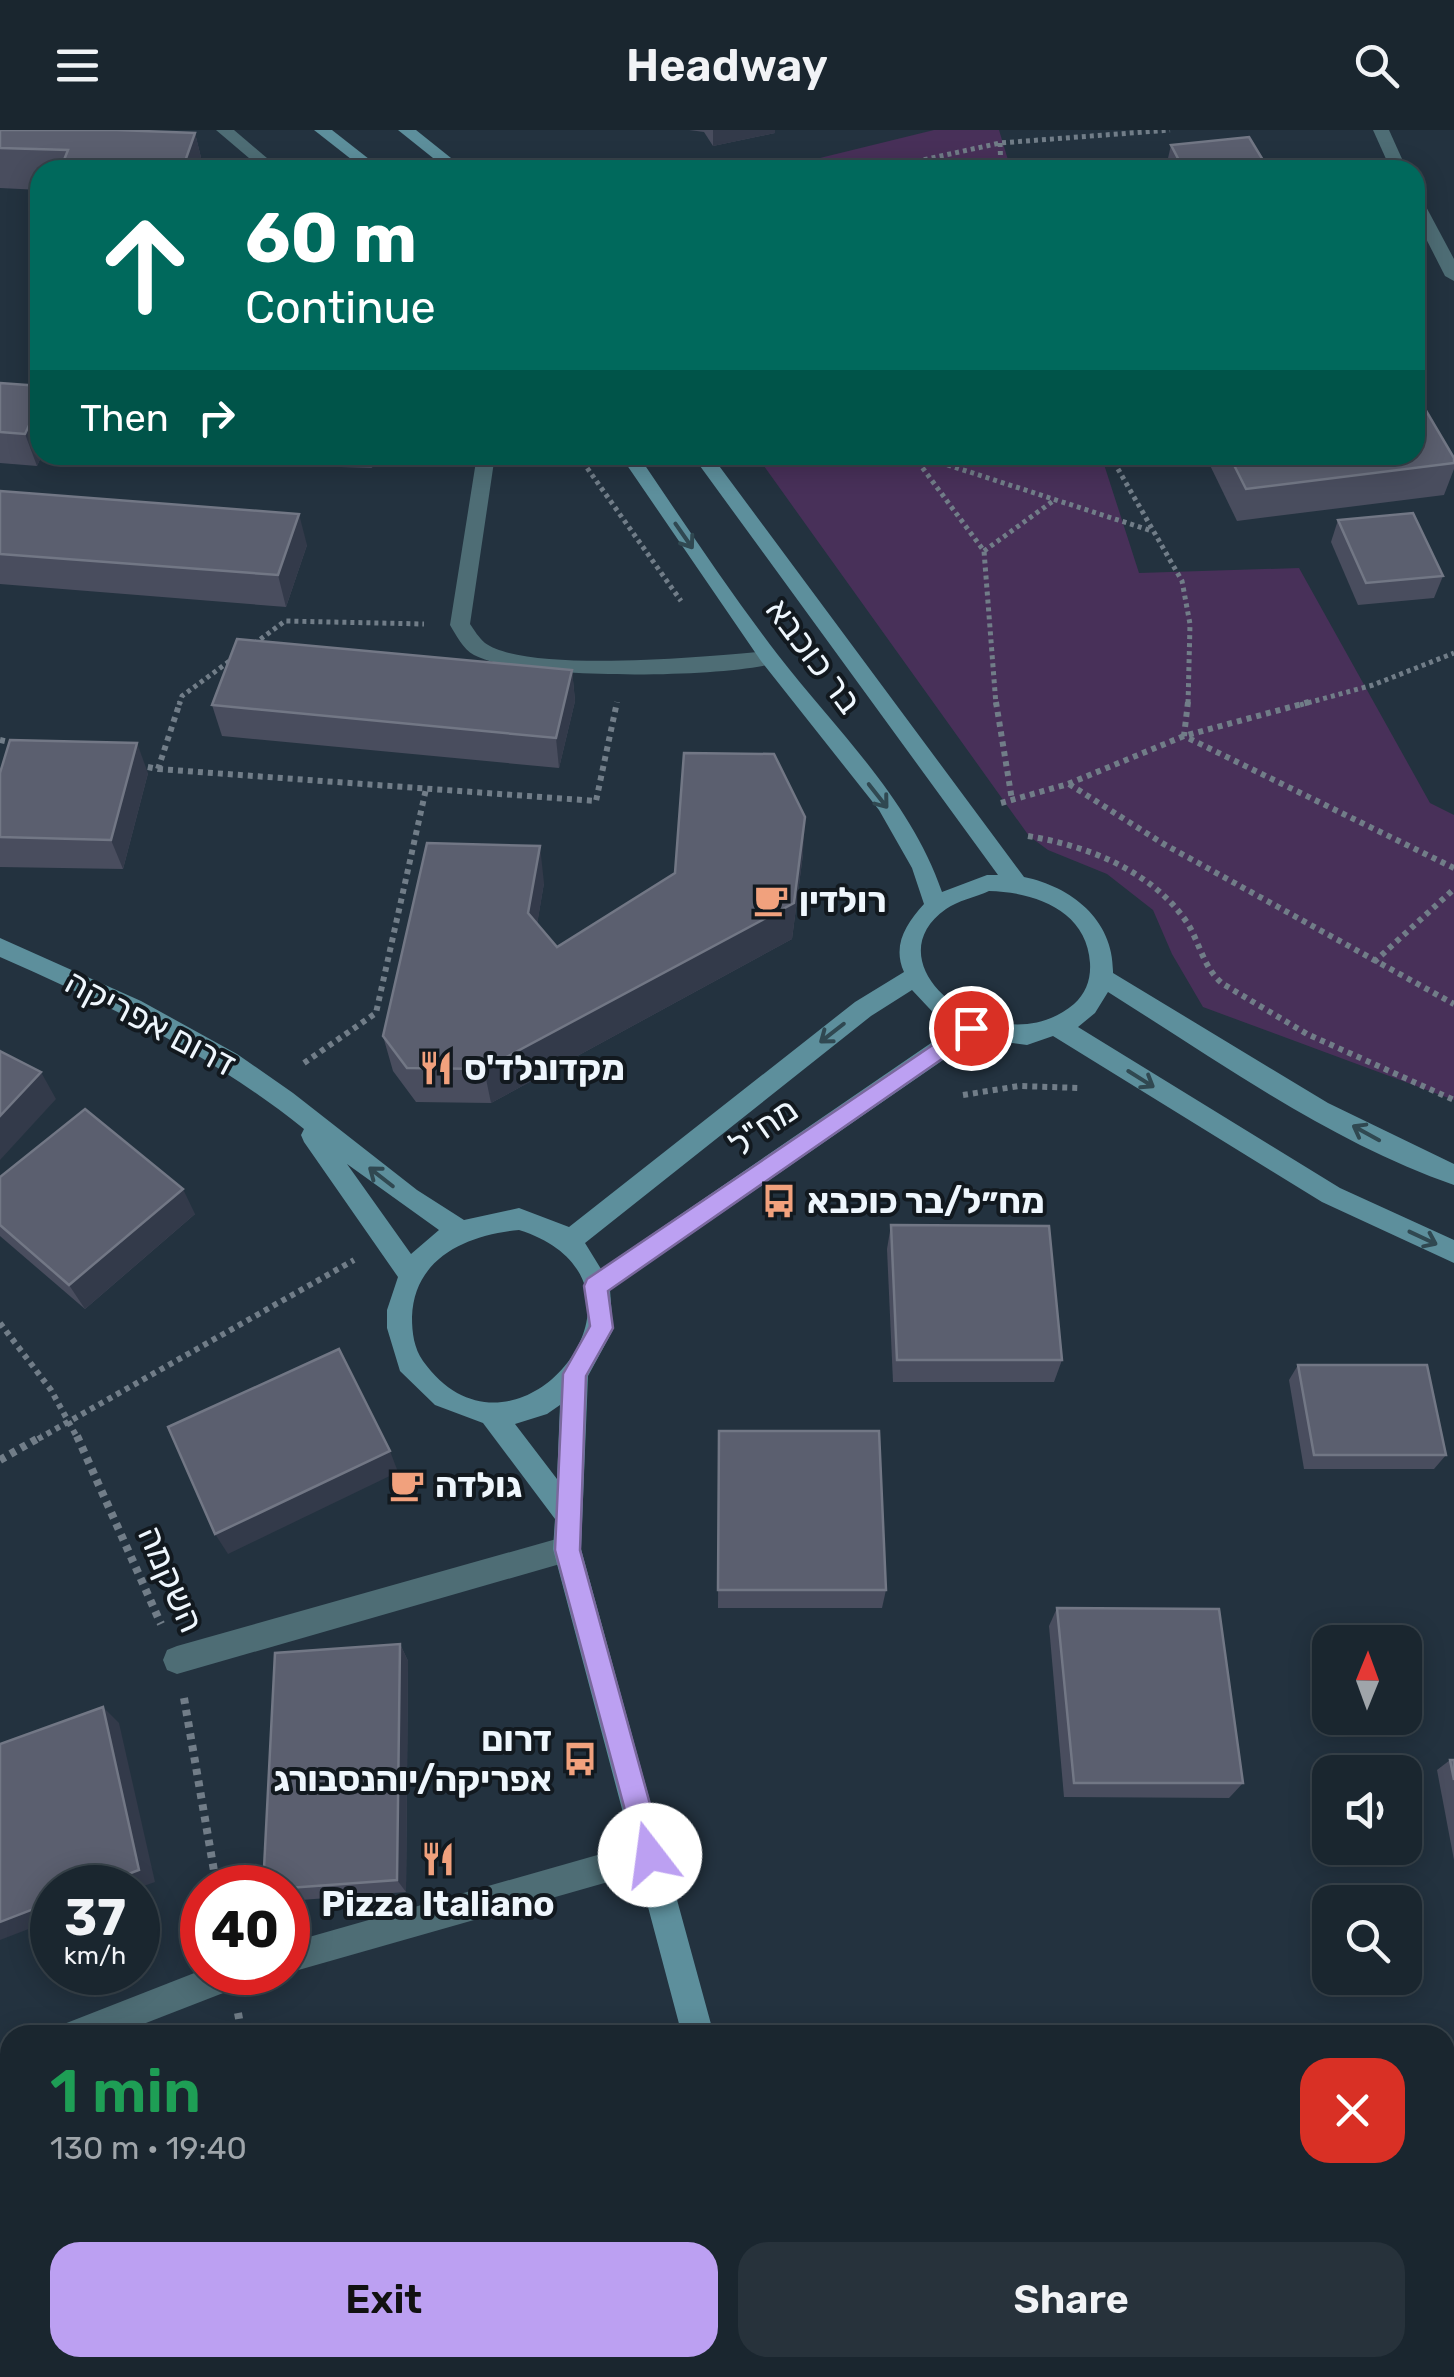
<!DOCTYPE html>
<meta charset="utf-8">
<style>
:root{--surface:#1a262f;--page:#27323b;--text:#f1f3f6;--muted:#9fa5aa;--line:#38434b;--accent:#bca0f2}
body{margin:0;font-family:Rubik,"Noto Sans Hebrew",sans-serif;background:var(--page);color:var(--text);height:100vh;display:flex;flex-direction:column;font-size:38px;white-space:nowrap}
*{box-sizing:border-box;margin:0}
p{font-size:32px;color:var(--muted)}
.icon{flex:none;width:55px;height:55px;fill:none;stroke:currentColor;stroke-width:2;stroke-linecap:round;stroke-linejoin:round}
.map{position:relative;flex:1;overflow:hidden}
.details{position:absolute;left:0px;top:1895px;width:1455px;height:352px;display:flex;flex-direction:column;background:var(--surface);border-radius:30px 30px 0 0;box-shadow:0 5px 25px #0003,0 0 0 2px var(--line)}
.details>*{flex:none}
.guide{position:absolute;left:30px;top:30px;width:1395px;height:305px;border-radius:30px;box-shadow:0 5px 25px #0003,0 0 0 2px var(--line);background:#00695c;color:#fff;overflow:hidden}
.needle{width:65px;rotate:1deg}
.tools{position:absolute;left:1312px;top:1495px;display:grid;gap:20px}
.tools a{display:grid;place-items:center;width:110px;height:110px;border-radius:20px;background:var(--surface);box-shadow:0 5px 25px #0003,0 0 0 2px var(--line);font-size:50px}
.speed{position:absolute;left:30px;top:1735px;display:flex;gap:20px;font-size:50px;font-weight:700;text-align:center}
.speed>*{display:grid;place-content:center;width:130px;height:130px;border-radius:50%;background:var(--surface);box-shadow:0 5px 25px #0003,0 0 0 2px var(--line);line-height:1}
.speed small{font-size:25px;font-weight:400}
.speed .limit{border:15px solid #d22;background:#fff;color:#111}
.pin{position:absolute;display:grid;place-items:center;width:85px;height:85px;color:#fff;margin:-42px;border:5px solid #fff;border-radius:50%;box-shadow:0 2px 10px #0007}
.me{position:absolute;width:110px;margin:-55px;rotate:345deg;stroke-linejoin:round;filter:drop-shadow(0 0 8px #0008)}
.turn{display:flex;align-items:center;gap:35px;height:210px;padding:0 50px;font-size:45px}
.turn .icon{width:130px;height:130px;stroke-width:2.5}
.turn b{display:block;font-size:70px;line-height:85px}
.then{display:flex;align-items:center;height:95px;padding:0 50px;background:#0003;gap:20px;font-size:38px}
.round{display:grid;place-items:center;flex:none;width:105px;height:105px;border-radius:30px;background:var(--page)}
.headline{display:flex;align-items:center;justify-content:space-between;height:170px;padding:0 50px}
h1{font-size:60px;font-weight:600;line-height:75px;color:#1e9e55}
.action{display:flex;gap:20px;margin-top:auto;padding:20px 50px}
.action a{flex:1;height:115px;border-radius:30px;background:var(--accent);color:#111;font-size:40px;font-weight:600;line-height:115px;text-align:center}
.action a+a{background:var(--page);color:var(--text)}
header{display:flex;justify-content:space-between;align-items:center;height:130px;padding:0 50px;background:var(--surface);font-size:45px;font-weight:600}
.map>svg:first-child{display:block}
</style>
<header><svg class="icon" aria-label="menu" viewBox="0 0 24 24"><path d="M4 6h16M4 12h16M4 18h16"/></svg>Headway<svg class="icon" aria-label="search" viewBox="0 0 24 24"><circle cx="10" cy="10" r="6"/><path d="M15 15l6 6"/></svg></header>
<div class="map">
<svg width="1454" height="2247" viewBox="0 0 1454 2247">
<rect width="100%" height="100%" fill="#23323f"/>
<!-- green -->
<g fill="#483059">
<polygon points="934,0 999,0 1011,40 771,40"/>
<polygon points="756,325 1101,325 1139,443 1299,438 1430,673 1454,685 1454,970 1203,877 1172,824 1153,780 1107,744 1048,720 1029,706"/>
</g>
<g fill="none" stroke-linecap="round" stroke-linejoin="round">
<!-- path-far2 -->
<g stroke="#717d88" stroke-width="5" stroke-dasharray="4 4" stroke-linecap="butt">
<polyline points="1000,13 1001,40"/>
<polyline points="877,40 1000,13 1170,0"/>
<polyline points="578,325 681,471"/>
<polyline points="913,325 984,421 996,575"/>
<polyline points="917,325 1152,401"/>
<polyline points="1110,325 1182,451 1190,494 1188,575"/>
<polyline points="984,421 1053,371"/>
<polyline points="254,514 285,491 424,494"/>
<polyline points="179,575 182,566 231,530"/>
<polyline points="1300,575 1373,555 1454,523"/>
</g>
<!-- path-far1 -->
<g stroke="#717d88" stroke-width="6" stroke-dasharray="5 5" stroke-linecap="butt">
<polyline points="996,572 1012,670"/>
<polyline points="1188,572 1184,606 1454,738"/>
<polyline points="0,610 18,614"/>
<polyline points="138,635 158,639 180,572"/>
<polyline points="158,639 596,671 617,572"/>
<polyline points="1069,654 1162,713 1454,874"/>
<polyline points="1001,673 1068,654 1184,606 1309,572"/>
<path d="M 1028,706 C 1088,716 1153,741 1188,794 C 1200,814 1204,839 1223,854 L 1307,904 L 1454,970"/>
<polyline points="1374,832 1454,759"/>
<polyline points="304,933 376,883 426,659"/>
<polyline points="963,965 1019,956 1081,958"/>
<polyline points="0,1193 51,1260 78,1309"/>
<polyline points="38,1309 354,1130"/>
</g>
<!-- path -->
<g stroke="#717d88" stroke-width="8" stroke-dasharray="6 6" stroke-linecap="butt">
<polyline points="77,1306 161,1494"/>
<polyline points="0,1330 42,1306"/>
<polyline points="184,1568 217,1758"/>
<polyline points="238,1883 242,1905"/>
<polyline points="299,2238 301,2247"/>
</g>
<!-- lane -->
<g fill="#4e6d75" fill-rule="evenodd">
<polygon points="216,0 234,0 281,40 263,40"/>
<path d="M 477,325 L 495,325 L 470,494 C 474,500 479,508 485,513 C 528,544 712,526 769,521 L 779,528 L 776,533 C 722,548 523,551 474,525 C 463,519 456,505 450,495 Z"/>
</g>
<!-- street -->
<g fill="#4e6d75" fill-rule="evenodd">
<polygon points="1373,0 1389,0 1407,40 1391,40"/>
<polygon points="1415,66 1423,71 1454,129 1454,151 1445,146 1415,87"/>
<polygon points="567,1406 577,1410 581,1419 577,1428 567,1432 177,1544 167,1540 163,1530 167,1520 177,1516"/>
<polygon points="650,1710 661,1714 665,1725 661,1736 650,1740 288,1843 286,1842 288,1813"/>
<polygon points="202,1840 253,1842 249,1853 115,1905 59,1905 64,1894"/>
<polygon points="10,1914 10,1946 0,1950 0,1918"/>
<polygon points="1445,2216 1454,2216 1454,2247 1438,2247 1430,2238 1445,2238"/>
<polygon points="866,2238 1230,2238 1226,2247 862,2247"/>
</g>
<!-- secondary -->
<g fill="#5d8f9c" fill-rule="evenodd">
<polygon points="314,0 332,0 383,40 365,40"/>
<polygon points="398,0 416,0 466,40 448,40"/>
<path d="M 620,325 L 638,325 C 684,393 729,461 778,525 C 837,601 910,669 942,762 L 987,745 L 998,745 L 692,325 L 711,325 L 1024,747 C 1072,757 1114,790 1113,843 L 1328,973 L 1454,1034 L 1454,1055 C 1330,1012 1218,931 1108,862 L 1095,883 L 1078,897 L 1340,1058 L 1454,1110 L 1454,1133 L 1322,1072 L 1053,906 L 1027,915 L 975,908 L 610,1160 L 613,1200 L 588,1246 L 581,1419 L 714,1905 L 682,1905 L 553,1419 L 555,1389 L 483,1293 L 435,1275 L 400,1241 L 387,1198 L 387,1180 L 398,1147 L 304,1012 L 301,1005 L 304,999 C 212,925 107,874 0,827 L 0,808 L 141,871 L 237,924 L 293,963 L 417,1060 L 464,1090 L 519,1078 L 569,1097 L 855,872 L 904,842 C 892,815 906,794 924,774 L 912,738 L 879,680 L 761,531 ZM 989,761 C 1034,762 1087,780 1090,833 C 1091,849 1086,863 1074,874 C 999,938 865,836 946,779 C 957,771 976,767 989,761 ZM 912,860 L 943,893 L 953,898 L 601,1139 L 585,1113 L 871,886 ZM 347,1034 L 439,1100 L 411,1124 ZM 519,1100 C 683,1152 515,1360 423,1231 C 414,1218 412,1203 412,1187 C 414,1127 468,1105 519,1100 ZM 560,1275 L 557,1349 L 515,1294 L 547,1284 Z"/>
<polygon points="768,2238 802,2238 805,2247 771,2247"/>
</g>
</g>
<!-- wall -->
<g fill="#494d5e">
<polygon points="0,0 195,3 204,40 40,40 40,60 0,58"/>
<polygon points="689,0 775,0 775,3 713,16 704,2"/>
<polygon points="1171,15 1269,40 1167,40 1166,37"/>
<polygon points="0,253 40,325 42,325 37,336 0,333"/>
<polygon points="245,325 375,325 372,338 247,334"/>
<polygon points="1205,325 1415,325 1454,328 1454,339 1444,365 1237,391"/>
<polygon points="0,361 307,415 286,477 0,454"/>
<polygon points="1338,390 1443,446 1434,468 1358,475 1331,412"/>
<polygon points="572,540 575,571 559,638 222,606 212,575"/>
<polygon points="0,643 148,643 123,739 0,737"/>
<polygon points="803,724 792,809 491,973 416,972 393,941 383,906 544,753 537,794 557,817"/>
<polygon points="0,1047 195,1084 85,1179 0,1106"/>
<polygon points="891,1095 1062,1230 1054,1252 893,1252 887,1119"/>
<polygon points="1298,1235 1446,1325 1434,1339 1304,1339 1289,1250"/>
<polygon points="719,1301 886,1460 882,1478 718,1478"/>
<polygon points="1057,1478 1243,1653 1229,1668 1064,1667 1049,1496"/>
<polygon points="400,1514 408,1531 406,1762 288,1771 288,1758"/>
<polygon points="1450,1630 1454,1630 1454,1730 1437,1640"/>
</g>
<!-- shaded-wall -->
<g fill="#333a4a">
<polygon points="713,0 775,0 775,3 713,16"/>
<polygon points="195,3 204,40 182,40"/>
<polygon points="40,272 40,325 42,325 37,336 25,304"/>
<polygon points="369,325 375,325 372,338"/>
<polygon points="299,384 307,415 286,477 278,445"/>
<polygon points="572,540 575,571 559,638 556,608"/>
<polygon points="137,613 148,643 123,739 111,710"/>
<polygon points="805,687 803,724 792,809 491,973 484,939"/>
<polygon points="540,716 544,753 533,819 528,783"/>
<polygon points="41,942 56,969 0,1030 0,986"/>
<polygon points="183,1059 195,1084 85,1179 69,1155"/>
<polygon points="390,1321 398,1342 228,1424 215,1404"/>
<polygon points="400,1514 408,1531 406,1762 397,1750"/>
<polygon points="103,1577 119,1593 155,1752 138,1758 91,1758"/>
<polygon points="52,1772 52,1790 0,1810 0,1792"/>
<polygon points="41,2238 56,2238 57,2247 42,2247"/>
<polygon points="203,2238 214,2238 216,2246 204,2247"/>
<polygon points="524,2238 531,2238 533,2247 526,2247"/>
</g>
<!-- building -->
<g fill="#5b5f6f" stroke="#727785" stroke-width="2.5">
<polygon points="0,0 117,0 195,3 182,40 60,40 68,20 0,18"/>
<polygon points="1249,7 1269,40 1184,40 1171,15"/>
<polygon points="0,253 40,256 40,272 25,304 0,302"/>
<polygon points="1415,262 1454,328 1454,333 1246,359 1229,325 1415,325"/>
<polygon points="0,361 299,384 278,445 0,424"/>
<polygon points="1413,383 1443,446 1366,453 1338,390"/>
<polygon points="237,509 572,540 556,608 212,575"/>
<polygon points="10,610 137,613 111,710 0,707 0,643"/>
<polygon points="684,623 774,624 805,687 794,773 484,939 407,938 383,906 427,713 540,716 528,783 557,817 675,743"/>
<polygon points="0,921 41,942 0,986"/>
<polygon points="85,979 183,1059 69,1155 0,1095 0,1047"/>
<polygon points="891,1095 1049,1096 1062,1230 897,1230"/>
<polygon points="339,1219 390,1321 215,1404 168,1297"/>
<polygon points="1298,1235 1427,1235 1446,1325 1314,1325"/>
<polygon points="719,1301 879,1301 886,1460 718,1460"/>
<polygon points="1057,1478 1219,1479 1243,1653 1074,1653"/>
<polygon points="400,1514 397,1750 288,1758 263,1758 275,1523"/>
<polygon points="103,1577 139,1740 91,1758 52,1758 52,1772 0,1792 0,1614"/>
<polygon points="1450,1630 1454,1630 1454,1650"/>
<polygon points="10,2091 10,2238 41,2238 42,2247 0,2247 0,2095"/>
<polygon points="128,2238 203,2238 204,2247 129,2247"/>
<polygon points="515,2238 524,2238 526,2247 488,2247"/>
</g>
<!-- one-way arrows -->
<defs><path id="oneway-shaft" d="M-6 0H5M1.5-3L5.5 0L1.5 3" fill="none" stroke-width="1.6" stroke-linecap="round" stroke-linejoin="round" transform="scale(2.5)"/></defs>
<g stroke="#304851">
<use href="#oneway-shaft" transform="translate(684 406) rotate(55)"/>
<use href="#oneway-shaft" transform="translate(878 666) rotate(52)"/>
<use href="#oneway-shaft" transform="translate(832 903) rotate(142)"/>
<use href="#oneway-shaft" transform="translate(1141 949) rotate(32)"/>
<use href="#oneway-shaft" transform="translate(1366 1003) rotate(-151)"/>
<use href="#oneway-shaft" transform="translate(381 1047) rotate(-142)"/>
<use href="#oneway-shaft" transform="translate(1423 1108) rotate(25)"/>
</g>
<!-- route -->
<polygon fill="#bca0f2" stroke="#7a689d" stroke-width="2.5" points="971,889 981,898 978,904 608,1161 613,1198 586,1246 580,1420 664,1725 660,1735 650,1739 641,1735 637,1725 555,1420 563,1244 590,1196 584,1156 587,1149"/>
<!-- icons -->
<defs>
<g id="cafe-bare" transform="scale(2.7)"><path d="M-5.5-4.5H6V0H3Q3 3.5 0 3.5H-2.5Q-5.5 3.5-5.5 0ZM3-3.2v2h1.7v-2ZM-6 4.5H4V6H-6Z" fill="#f1a17d" stroke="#12191f" stroke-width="2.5" paint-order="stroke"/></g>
<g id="restaurant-bare" transform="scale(2.7)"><path d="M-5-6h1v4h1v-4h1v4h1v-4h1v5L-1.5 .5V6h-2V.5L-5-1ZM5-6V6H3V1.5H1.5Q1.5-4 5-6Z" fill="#f1a17d" stroke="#12191f" stroke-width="2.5" paint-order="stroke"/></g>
<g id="bus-bare" transform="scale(2.7)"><path d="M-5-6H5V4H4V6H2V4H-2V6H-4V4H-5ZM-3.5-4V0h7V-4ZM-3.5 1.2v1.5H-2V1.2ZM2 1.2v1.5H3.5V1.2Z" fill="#f1a17d" stroke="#12191f" stroke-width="2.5" paint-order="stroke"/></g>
</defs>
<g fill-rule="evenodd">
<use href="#cafe-bare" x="771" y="770"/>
<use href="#restaurant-bare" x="436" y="938"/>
<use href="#bus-bare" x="779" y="1071"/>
<use href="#cafe-bare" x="407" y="1355"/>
<use href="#bus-bare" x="580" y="1629"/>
<use href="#restaurant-bare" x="438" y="1729"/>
</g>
<g text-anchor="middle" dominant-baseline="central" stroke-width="8" stroke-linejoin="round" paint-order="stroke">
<!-- street labels -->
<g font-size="35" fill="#eef6fd" stroke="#12191f">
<text transform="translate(814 526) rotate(53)">בר כוכבא</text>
<text transform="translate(151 893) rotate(28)">דרום אפריקה</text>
<text transform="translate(763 997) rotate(-35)">מח"ל</text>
<text transform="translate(171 1449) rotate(66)">השקמה</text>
</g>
<!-- poi labels -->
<g font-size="35" font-weight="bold" fill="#eef6fd" stroke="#12191f" text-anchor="start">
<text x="799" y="770">רולדין</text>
<text x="464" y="938">מקדונלד'ס</text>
<text x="807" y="1071">מח״ל/בר כוכבא</text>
<text x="435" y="1355">גולדה</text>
<text x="552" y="1609" text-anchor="end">דרום<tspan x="552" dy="40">אפריקה/יוהנסבורג</tspan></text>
<text x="438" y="1774" text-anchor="middle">Pizza Italiano</text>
</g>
</g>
</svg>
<div class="tools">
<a><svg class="needle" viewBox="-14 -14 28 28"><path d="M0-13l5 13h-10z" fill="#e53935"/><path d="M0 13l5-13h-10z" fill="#9fa5aa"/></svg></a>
<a><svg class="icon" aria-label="sound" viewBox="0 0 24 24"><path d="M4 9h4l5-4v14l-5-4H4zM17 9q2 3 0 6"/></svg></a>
<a><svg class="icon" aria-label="search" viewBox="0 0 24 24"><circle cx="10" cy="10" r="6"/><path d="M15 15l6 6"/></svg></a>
</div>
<div class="speed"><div>37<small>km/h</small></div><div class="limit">40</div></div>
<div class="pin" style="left:971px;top:898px;background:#d93025"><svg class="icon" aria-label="arrive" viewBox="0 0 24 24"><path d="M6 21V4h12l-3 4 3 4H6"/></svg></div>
<svg class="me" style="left:650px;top:1725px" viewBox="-20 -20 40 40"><circle r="19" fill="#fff"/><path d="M0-13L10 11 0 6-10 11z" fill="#bca0f2"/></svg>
<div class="guide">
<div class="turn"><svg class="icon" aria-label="ahead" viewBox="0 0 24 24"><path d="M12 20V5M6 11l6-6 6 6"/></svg><div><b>60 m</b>Continue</div></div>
<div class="then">Then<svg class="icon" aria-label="right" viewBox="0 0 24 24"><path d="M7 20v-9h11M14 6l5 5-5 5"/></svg></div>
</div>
<section class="details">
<div class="headline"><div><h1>1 min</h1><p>130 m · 19:40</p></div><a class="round" style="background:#d93025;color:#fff"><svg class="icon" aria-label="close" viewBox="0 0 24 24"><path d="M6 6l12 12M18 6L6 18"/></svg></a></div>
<div class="action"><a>Exit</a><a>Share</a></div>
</section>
</div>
